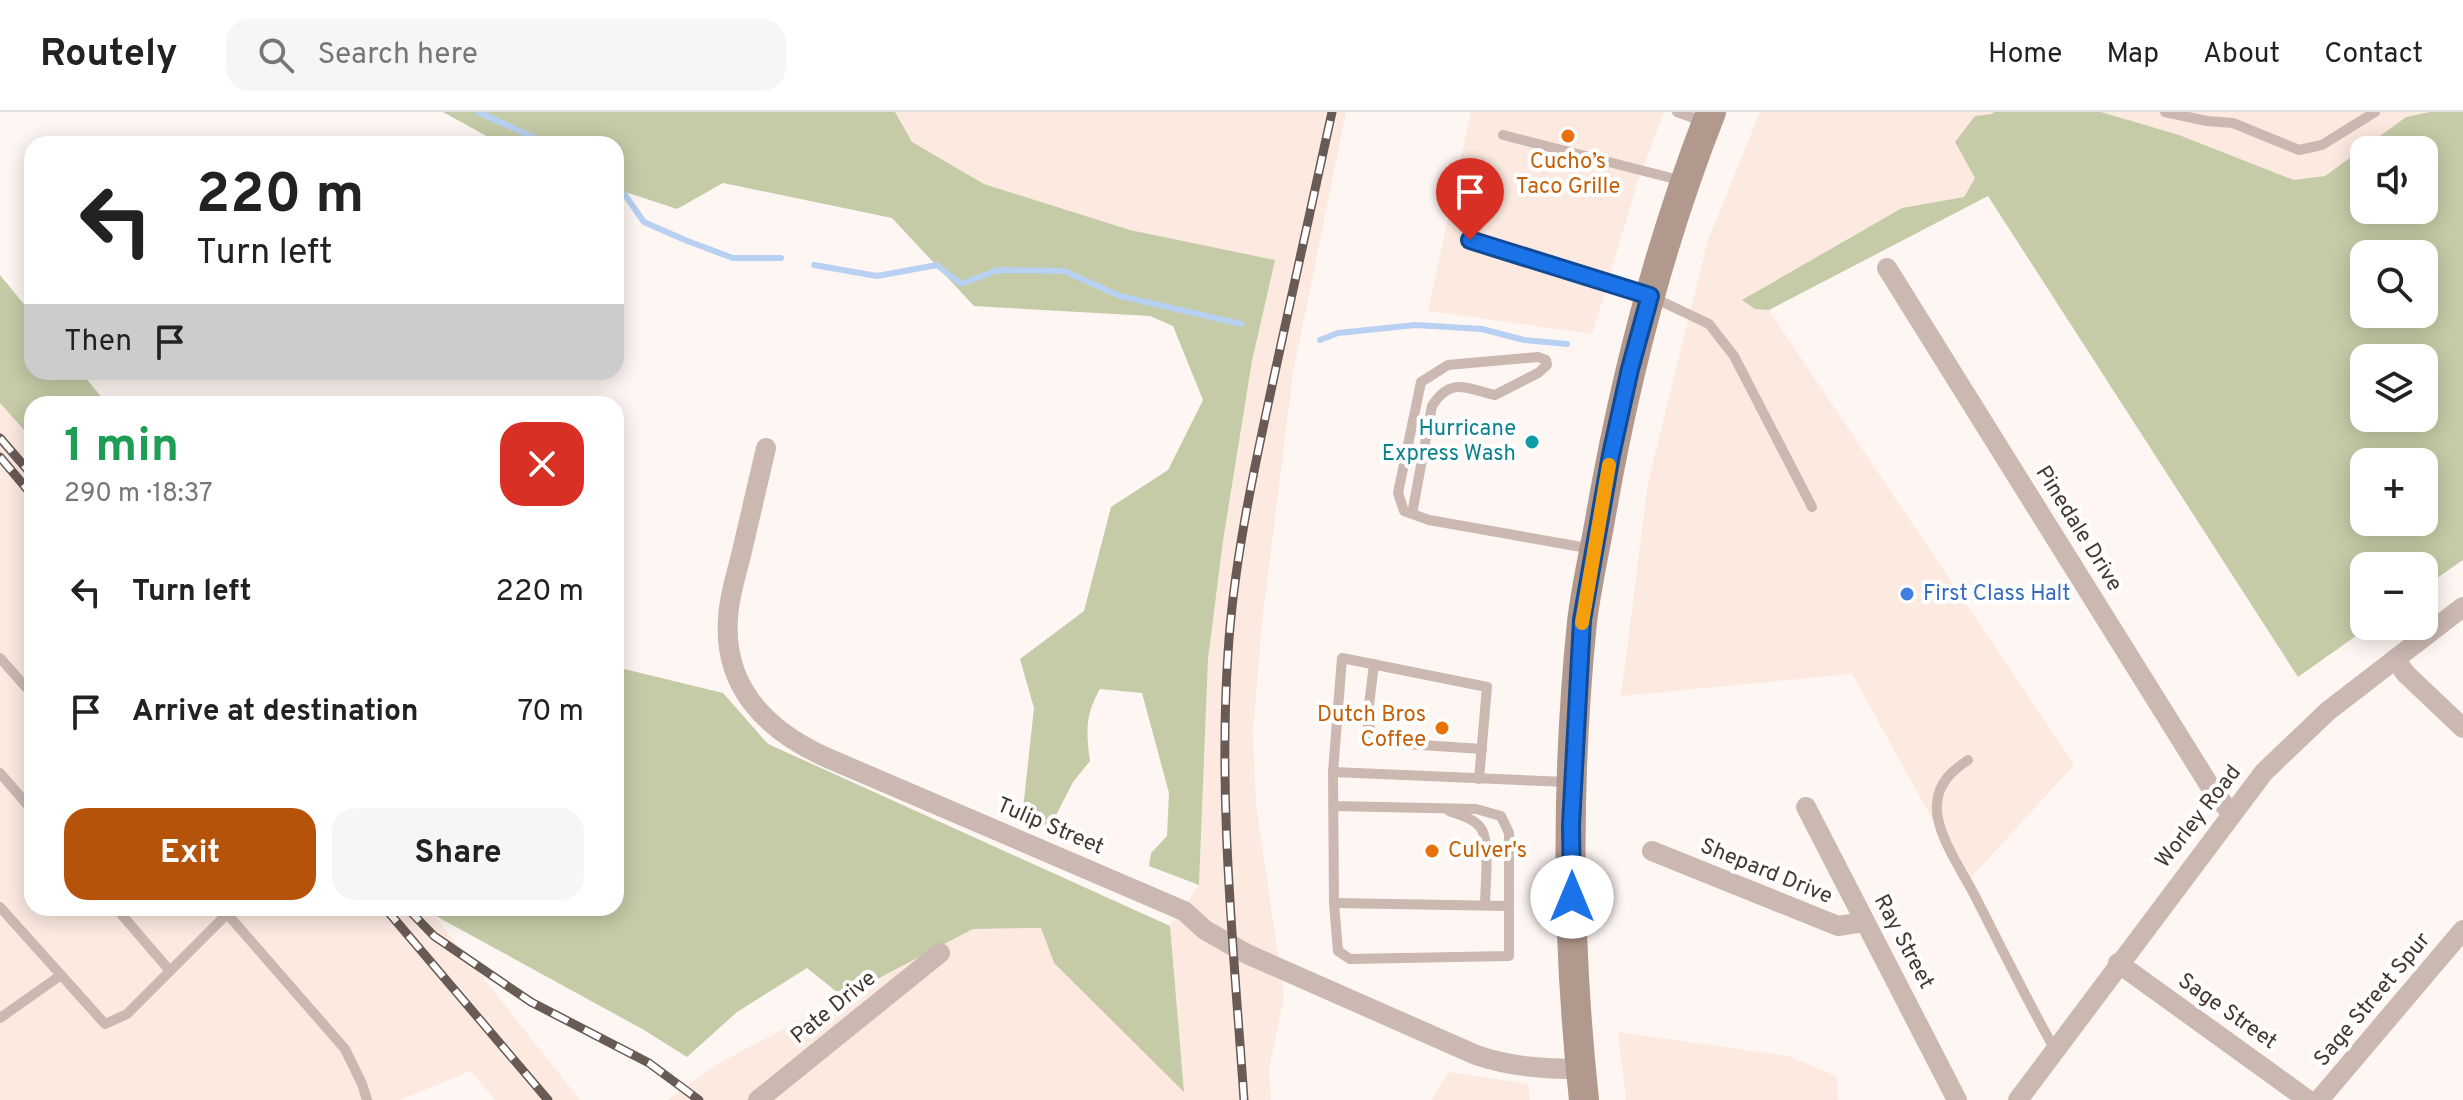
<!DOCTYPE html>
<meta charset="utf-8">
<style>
:root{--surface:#fff;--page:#f6f6f6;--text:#222;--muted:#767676;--line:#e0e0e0;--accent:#b45309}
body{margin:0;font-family:Overpass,sans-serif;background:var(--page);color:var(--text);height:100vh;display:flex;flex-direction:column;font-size:30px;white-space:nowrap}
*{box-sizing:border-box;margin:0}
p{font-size:26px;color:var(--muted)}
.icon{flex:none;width:44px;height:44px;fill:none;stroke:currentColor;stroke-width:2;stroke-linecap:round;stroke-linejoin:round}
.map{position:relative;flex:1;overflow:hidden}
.drawer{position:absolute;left:24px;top:284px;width:600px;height:520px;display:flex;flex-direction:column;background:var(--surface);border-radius:24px;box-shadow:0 4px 20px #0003}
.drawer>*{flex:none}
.banner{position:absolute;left:24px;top:24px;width:600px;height:244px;border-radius:24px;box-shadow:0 4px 20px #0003;background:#fff;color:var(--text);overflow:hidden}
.controls{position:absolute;left:2350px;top:24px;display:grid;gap:16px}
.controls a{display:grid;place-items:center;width:88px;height:88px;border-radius:16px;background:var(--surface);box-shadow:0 4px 20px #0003;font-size:40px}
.pin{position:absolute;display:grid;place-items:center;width:68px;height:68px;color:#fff;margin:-82px -34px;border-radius:50% 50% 50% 0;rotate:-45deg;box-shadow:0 0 8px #0007}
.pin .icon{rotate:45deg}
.me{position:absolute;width:88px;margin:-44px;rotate:0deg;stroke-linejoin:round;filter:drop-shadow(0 0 6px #0008)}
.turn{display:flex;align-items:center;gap:28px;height:168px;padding:0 40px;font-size:36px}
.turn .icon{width:104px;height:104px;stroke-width:2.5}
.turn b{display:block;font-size:56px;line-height:68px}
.then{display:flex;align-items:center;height:76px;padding:0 40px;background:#0003;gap:16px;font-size:30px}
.round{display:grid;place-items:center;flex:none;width:84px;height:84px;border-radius:24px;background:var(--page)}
.overview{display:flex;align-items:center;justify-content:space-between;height:136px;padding:0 40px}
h1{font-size:48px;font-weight:700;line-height:60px;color:#1e9e55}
.primary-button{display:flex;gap:16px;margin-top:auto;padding:16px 40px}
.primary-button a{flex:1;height:92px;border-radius:24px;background:var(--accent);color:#fff;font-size:32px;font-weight:700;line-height:92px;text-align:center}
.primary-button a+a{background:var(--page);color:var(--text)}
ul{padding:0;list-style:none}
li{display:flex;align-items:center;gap:24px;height:120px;padding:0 40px}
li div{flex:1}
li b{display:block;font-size:30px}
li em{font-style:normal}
header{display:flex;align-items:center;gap:48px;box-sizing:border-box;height:112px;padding:0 40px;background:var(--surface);border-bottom:2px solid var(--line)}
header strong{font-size:38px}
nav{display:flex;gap:44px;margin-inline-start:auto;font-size:28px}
.search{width:560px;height:72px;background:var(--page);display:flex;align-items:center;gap:20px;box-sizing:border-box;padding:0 28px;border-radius:24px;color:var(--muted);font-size:30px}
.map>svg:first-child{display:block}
</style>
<header>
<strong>Routely</strong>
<div class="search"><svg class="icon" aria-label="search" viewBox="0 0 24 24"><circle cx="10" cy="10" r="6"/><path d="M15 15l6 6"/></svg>Search here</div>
<nav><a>Home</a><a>Map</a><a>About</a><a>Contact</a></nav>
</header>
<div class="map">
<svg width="2463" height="988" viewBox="0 0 2463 988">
<rect width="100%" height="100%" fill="#fef6f2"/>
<!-- built -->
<g fill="#fceae1">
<polygon points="895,0 1346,0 1293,261 1262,511 1253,619 1256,693 1284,884 1269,957 1271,988 667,988 717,952 973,817 1041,816 1054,851 1184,979 1170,814 1199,773 1208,547 1223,429 1252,249 1274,148 1130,118 984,72 911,30"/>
<polygon points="1471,0 1664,0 1638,69 1592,222 1428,199"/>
<polygon points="1760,0 1994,0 1975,66 1964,85 1902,96 1755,197 1769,198 2074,653 1967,770 1852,562 1621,584 1648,370 1708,128"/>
<polygon points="2101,0 2430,0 2406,5 2325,64 2294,68 2179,23"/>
<polygon points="0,291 32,327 32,796 428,796 580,988 495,988 471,959 400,988 0,988"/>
<polygon points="1618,920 1788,944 1837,964 1838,988 1626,988"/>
<polygon points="1449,960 1528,972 1530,988 1431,988"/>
</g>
<!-- green -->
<g fill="#c5cba7" fill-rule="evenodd">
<path d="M 443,0 L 895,0 L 912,30 L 984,72 L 1130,118 L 1275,148 L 1252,249 L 1223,429 L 1208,547 L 1199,773 L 1149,754 L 1151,741 L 1167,724 L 1169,681 L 1142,581 L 1100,577 C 1085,603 1086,620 1090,649 L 1073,670 L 1050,715 L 1022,706 L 1034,596 L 1020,547 L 1084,499 L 1111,395 L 1168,358 L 1203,288 L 1173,214 L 1150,204 L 974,194 L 892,106 L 723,71 L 677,97 L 616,77 L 616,32 L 501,32 Z"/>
<path d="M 1994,0 L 2101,0 L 2179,23 L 2294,68 L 2325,64 L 2406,5 L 2430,0 L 2463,0 L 2463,448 L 2424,475 L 2424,454 L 2364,454 L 2364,514 L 2370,514 L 2298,565 L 1988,84 L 1769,198 L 1755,197 L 1742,188 L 1902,96 L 1964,85 L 1975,66 L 1955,30 L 1975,4 L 1992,2 ZM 2364,38 L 2424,38 L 2424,98 L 2364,98 ZM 2364,142 L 2424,142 L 2424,202 L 2364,202 ZM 2364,246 L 2424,246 L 2424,306 L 2364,306 ZM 2364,350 L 2424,350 L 2424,410 L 2364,410 Z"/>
<polygon points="0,163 32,202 32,260 81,260 107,292 32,292 32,327 0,291"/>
<polygon points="616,555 723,581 768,632 1170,814 1184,980 1054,851 1041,816 973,817 843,885 807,856 737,900 687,945 644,918 434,803 428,796 616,796"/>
</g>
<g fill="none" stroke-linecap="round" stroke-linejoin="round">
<!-- stream -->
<g stroke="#b8d0f1" stroke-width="6">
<polyline points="478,0 548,32"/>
<polyline points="616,78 625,83 644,110 685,128 733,146 781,146"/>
<polyline points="814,153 877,164 937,153 961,172 998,158 1064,159 1120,184 1241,212"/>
<polyline points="1320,228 1338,221 1415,213 1482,217 1524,228 1567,232"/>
</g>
<!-- lane -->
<g stroke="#cab8b1" stroke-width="10">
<polyline points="1677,0 1705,10"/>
<polyline points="2165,0 2207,9 2233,11 2299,38 2322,33 2375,0"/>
<polyline points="1503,23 1683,69"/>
<polyline points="1470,128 1650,184 1709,212 1734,244 1812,395"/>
<polyline points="567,292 568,289"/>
<path d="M 1412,402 L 1432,294 C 1451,264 1467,277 1495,283 L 1538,261 L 1547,253 L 1546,248 L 1538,245 L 1448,253 L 1421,270 L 1398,381 L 1404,399 L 1429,408 L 1593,437"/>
<polyline points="0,546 32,582"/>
<polyline points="1374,552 1367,610 1374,626 1391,631 1482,637"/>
<path d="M 1968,648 C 1952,659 1939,670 1937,691 C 1934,720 1963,760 1976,786 C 2002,837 2027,888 2055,938"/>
<polyline points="1333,660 1342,546 1487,575 1479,667"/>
<polyline points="0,661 32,698"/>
<polyline points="1333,694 1476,697 1501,704 1509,721 1509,844 1350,847 1338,839 1334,791 1333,660 1567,670"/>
<path d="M 1449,699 C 1460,703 1476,707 1482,718 C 1490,732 1485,776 1485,793"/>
<polyline points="1334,791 1507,794"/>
<polyline points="0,795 105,912 127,902 227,802"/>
<polyline points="116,796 170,859"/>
<polyline points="222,796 345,937 362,972 367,988"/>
<polyline points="0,906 61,863"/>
</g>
<!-- street -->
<g stroke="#cab8b1" stroke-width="20">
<polyline points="1887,156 2213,679 2231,701"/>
<path d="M 766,336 C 758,371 750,405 742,439 C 737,461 729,483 728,506 C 723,574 765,617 823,644 L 1184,799 L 1205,818 L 1247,842 L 1476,943 C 1511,955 1544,957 1581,957"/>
<polyline points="2395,547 2406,562 2463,616"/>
<polyline points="1806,695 1957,988"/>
<polyline points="1652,739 1838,814 1865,810"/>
<polyline points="2118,851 2308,988"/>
<polyline points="758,988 940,841"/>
<polyline points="2018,988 2264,660 2328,599 2463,495"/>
<polyline points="2319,988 2463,818"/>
</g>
<!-- secondary -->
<path stroke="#b2998e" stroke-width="30" d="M 1584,988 C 1567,830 1566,668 1582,510 C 1586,476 1594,442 1600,408 C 1624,269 1659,132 1711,0"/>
<!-- rail casing -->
<g stroke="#685a54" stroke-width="9">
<g id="rail">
<polyline points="0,326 32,363"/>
<polyline points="0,345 32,383"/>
<polyline points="385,796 548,988"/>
<polyline points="407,796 434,824 531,890 649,951 699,988"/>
<path d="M 1244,988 C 1234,840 1218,689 1228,541 C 1234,446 1255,353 1275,260 C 1294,173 1313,87 1332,0"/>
</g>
</g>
<!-- rail -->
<use href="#rail" stroke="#fff" stroke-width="6" stroke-dasharray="18" stroke-linecap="butt"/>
</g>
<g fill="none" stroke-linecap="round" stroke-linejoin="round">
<!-- route casing -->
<g stroke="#114b97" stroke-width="20">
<polyline id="route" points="1470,128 1650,184 1630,257 1611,343 1582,508 1571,713 1572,785"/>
</g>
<!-- route -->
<use href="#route" stroke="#1a73e8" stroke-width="14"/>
<!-- slow -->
<polyline stroke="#f59e0b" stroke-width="14" points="1582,511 1609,353"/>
</g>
<!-- markers -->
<g fill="#e8710a" stroke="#fff" stroke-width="3">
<circle cx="1568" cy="24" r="8"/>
<circle cx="1442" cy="616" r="8"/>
<circle cx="1432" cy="739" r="8"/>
</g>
<circle fill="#0f9aa8" stroke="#fff" stroke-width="3" cx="1532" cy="330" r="8"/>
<circle fill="#3f7fe0" stroke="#fff" stroke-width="3" cx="1907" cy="482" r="8"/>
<g text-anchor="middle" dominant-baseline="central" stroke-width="8" stroke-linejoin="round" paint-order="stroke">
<!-- food labels -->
<g font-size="22" fill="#c56008" stroke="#fff">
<text x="1568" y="50">Cucho’s<tspan x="1568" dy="25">Taco Grille</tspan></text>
<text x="1426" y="603" text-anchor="end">Dutch Bros<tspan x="1426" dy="25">Coffee</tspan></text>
<text x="1448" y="739" text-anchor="start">Culver's</text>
</g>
<!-- culture labels -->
<g font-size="22" fill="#0d838f" stroke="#fff" text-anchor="end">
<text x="1516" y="317">Hurricane<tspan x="1516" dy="25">Express Wash</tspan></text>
</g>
<!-- street labels -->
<g font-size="22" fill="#45362f" stroke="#fff">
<text transform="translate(2078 417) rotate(58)">Pinedale Drive</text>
<text transform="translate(2199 705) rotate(-52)">Worley Road</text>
<text transform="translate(1050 715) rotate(23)">Tulip Street</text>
<text transform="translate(1766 760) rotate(22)">Shepard Drive</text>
<text transform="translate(1903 830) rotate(62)">Ray Street</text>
<text transform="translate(2373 888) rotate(-50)">Sage Street Spur</text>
<text transform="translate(834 896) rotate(-39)">Pate Drive</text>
<text transform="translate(2227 900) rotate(35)">Sage Street</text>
</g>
<!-- shop labels -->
<g font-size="22" fill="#366cbe" stroke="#fff" text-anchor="start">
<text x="1923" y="482">First Class Halt</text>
</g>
</g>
</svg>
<div class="controls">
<a><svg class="icon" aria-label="sound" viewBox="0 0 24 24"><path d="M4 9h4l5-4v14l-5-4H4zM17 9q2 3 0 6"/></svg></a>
<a><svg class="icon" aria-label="search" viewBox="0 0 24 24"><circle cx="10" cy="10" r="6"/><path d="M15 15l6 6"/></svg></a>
<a><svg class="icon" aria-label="layers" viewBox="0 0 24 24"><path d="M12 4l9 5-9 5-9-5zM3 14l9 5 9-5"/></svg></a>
<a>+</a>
<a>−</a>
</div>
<div class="pin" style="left:1470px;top:128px;background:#d93025"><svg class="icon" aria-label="arrive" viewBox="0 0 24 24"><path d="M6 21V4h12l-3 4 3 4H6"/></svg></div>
<svg class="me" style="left:1572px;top:785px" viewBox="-20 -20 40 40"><circle r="19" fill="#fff"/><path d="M0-13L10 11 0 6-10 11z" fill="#1a73e8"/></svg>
<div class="banner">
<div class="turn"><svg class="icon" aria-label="left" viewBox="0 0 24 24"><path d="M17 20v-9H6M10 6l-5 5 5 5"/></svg><div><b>220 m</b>Turn left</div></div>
<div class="then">Then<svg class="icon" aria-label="arrive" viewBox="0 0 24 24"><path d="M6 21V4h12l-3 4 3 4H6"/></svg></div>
</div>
<section class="drawer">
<div class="overview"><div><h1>1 min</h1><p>290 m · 18:37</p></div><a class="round" style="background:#d93025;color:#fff"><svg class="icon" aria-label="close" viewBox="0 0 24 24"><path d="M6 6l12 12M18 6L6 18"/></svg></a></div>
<ul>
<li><svg class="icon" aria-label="left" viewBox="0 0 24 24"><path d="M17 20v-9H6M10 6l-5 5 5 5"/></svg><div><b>Turn left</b></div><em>220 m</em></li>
<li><svg class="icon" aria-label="arrive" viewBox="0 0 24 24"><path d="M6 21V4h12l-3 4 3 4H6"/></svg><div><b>Arrive at destination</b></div><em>70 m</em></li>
</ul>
<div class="primary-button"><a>Exit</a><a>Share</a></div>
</section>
</div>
